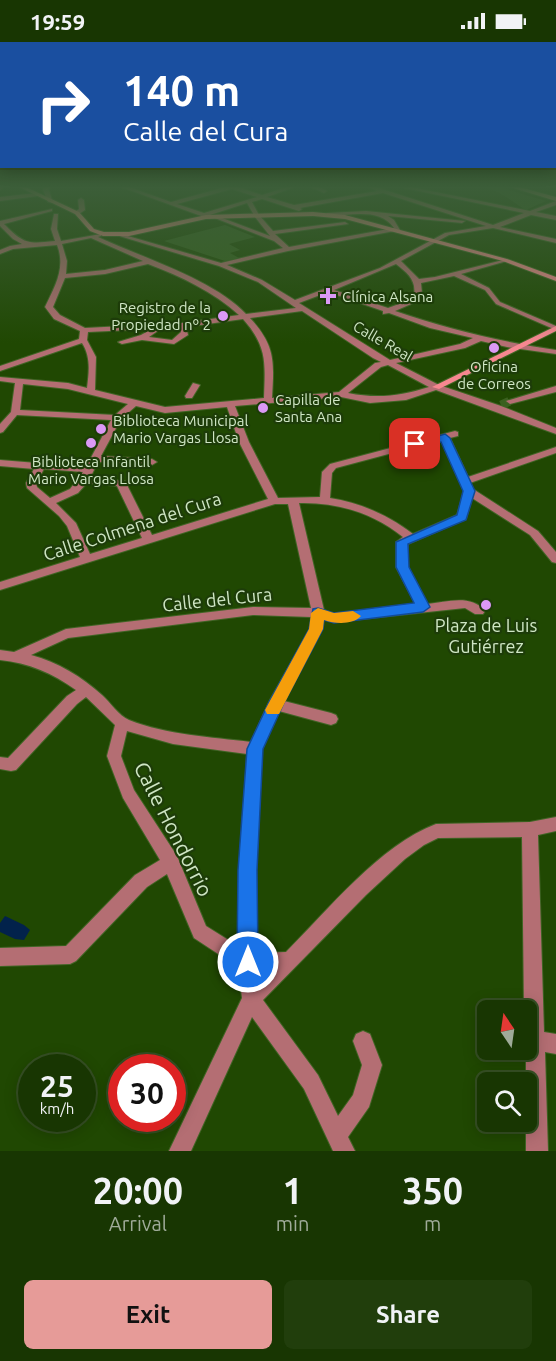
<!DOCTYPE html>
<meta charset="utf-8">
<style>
:root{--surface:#183602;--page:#213e0c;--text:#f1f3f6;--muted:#9fab99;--line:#365024;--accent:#e69b98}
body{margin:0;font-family:Ubuntu,sans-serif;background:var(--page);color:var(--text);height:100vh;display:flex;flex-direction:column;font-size:22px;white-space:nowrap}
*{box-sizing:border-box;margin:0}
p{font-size:20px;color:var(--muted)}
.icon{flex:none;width:33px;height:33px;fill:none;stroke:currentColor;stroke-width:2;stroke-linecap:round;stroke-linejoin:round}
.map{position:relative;height:1109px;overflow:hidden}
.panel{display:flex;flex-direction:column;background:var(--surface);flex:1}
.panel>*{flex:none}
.top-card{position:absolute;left:0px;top:0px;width:556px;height:126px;box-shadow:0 3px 15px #0003,0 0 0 2px var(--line);background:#1a4fa0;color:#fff;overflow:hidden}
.needle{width:39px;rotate:347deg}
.buttons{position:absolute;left:477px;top:958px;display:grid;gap:12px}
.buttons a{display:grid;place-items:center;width:60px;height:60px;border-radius:9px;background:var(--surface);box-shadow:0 3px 15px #0003,0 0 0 2px var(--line);font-size:30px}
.speed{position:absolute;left:18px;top:1012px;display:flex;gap:12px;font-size:30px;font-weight:700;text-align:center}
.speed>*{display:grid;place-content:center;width:78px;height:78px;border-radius:50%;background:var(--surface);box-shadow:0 3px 15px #0003,0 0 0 2px var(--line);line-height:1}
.speed small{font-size:15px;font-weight:400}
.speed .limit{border:9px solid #d22;background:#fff;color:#111}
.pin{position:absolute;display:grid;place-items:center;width:51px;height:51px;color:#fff;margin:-26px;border-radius:12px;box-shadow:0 3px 9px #0006}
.me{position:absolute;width:66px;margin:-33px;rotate:0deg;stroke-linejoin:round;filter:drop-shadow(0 0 4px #0008)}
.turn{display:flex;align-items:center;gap:21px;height:126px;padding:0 24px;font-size:27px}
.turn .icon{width:78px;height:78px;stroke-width:2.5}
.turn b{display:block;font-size:42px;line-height:51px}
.eta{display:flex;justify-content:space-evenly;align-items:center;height:102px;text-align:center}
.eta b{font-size:36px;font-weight:700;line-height:42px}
.primary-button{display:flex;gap:12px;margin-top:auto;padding:12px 24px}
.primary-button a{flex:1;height:69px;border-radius:9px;background:var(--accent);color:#111;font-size:24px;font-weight:700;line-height:69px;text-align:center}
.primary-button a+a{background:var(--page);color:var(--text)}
.status{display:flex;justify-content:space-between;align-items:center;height:42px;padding:0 30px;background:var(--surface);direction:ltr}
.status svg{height:16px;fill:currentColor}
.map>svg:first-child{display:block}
</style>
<div class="status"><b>19:59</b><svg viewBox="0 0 49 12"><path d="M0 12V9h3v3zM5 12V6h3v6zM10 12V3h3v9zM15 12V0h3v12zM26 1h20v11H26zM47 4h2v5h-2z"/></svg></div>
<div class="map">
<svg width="556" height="1109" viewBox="0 0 556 1109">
<rect width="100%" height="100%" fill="#204802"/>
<!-- green -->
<g fill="#36611b">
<path d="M 483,145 L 499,145 L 546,159 L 526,168 C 510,159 502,149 483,145 Z"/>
<polygon points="225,183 255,195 229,202 240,208 230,211 239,216 225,219 164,199"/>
</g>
<!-- water -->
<polygon fill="#02224b" points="5,874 24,883 30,888 24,898 15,897 0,890 0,881"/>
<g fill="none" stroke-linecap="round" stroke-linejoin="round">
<!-- street-tunnel -->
<polyline stroke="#3a601f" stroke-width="9" stroke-dasharray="9 4.5" stroke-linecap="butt" points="501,363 510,359"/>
<!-- street casing -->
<g stroke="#406425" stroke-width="2">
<g id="street">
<polygon points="0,145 4,145 0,148"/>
<polygon points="45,145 50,145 49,148 53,161 48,160 43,148"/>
<path d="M 121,145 L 129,145 L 171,160 L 225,145 L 238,145 L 262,153 L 287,145 L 295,145 L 267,155 L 294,163 L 377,149 L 368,145 L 376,145 L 493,183 L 524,171 L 404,146 L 411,145 L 530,169 L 556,159 L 556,163 L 536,170 L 556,174 L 556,178 L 531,173 L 500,185 L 556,197 L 556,201 L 493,186 L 449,193 L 401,219 L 419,237 L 435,235 L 507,217 L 507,219 L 461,232 L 489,246 L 500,260 L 556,284 L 556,288 L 496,262 L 485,248 L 454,234 L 421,241 L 422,251 L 418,259 L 395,269 C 448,287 501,300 556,308 L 556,312 L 507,305 L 481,299 L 465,306 L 396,321 L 439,343 L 501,364 L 556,386 L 556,392 L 436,348 L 406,358 L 370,361 L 341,355 L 235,364 L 249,400 L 278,456 L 320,455 L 322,430 L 330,422 L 455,389 L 458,390 L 458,394 L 450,396 L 468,435 L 556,405 L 556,411 L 470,441 L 473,447 L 538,489 L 556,510 L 556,521 L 552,520 L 530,493 L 472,456 L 466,477 L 408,502 L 408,525 L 427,562 C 447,560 471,552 485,569 L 483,572 L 475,572 L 465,566 L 334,580 L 323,577 L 322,587 L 284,659 L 331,671 L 336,673 L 338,677 L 336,681 L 331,683 L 279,669 L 262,707 L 256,828 L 256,911 L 286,910 C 328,868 380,803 436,782 L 530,780 L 556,775 L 556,789 L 538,793 L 544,990 L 556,992 L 556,1012 L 545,1010 L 548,1109 L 526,1109 L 526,969 L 524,969 L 522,795 L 438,796 L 424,803 L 405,817 L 366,853 L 263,958 L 318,1033 L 338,1074 L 353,1053 L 362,1023 L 353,999 L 356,992 L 363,989 L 370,992 L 382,1023 L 369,1065 L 348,1095 L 355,1109 L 333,1109 L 304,1047 L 252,975 L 191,1109 L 169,1109 L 242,956 L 238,925 L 194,896 L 167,832 L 147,845 L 76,919 L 70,922 L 0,924 L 0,906 L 66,904 L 135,833 L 160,818 L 123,756 L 107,714 L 115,683 L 86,655 L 77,662 L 16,728 L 11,729 L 0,727 L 0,715 L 8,716 L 67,654 L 76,648 C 52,631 29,621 0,618 L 0,608 L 14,610 L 66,587 L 253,565 L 311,566 L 288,462 L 275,462 L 0,548 L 0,540 L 80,515 L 67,484 L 59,474 L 27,446 L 26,441 L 34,427 L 0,424 L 0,418 L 86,425 L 111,378 L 17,373 L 3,390 L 0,391 L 0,382 L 11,370 L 15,341 L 0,339 L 0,335 L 68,341 L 87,346 C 89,330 91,315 82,301 L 0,329 L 0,324 L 79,297 L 80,289 L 54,277 L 45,265 C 55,244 66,226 57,203 L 13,207 L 0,212 L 0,208 L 10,204 L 22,202 L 13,197 L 0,184 L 0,179 L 52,167 L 52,169 L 4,182 C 24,202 27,202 55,199 L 51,187 L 54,172 L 58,172 L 57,187 L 61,199 L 101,192 L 101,194 L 98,195 C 141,215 215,238 246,272 L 296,266 L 258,240 L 219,224 L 116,193 L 121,192 L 221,221 L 283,206 L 274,199 L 212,175 L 217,174 L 270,194 L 255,175 L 247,161 L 204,175 ZM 232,147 L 257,155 L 204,171 L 177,162 ZM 383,151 L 486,184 L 445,191 L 380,226 L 295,258 L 262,238 L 227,223 L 288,209 L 400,188 L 394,178 L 388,174 L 462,181 L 465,179 L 366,169 L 327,171 L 325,174 C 348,175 378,164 394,186 L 289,205 L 275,192 L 348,182 L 345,180 L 273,189 L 259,173 L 252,160 L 262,157 L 299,169 L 302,167 L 300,166 ZM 91,196 L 143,219 L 105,228 L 66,232 L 67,219 L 62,202 ZM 148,222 C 180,234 214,250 239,273 L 182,281 L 85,286 L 60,273 L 53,265 L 65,236 L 105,232 ZM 396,222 C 409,232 418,240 413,257 L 388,266 L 334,248 ZM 328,250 L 383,269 L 383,272 L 389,271 L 430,286 L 473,296 L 460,302 L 390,318 L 299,261 ZM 302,269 L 373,316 L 381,320 L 375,321 L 339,350 L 272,356 C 274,320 276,304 250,276 ZM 243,277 C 268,305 265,322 264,356 L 165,365 L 95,348 L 96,315 L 87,298 L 88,290 L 152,287 L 141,293 L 118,300 L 122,302 L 142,298 L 174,302 L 188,293 L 186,285 ZM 179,285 L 181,290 L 172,298 L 149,295 L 162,286 ZM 388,323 L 429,345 C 400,354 378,357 348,351 L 381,325 ZM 23,342 L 68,347 L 128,362 L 115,373 L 20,368 ZM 136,364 L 165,371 L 227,365 L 239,400 L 268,457 L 152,493 L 125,439 L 90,436 L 98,420 L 152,423 L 157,420 L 152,417 L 101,414 L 121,377 ZM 441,398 L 464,449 L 457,473 L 413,492 C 388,473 361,461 330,456 L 332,431 L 336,426 ZM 44,427 L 83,430 L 70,447 L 50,456 L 37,445 L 36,441 ZM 87,441 L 117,444 L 142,496 L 90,512 L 76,481 L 56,461 L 78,451 ZM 299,461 C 337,460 373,471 403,495 L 396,500 L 396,525 L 416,563 L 334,572 L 324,568 ZM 253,573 L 311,575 L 310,587 L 270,658 L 251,700 C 211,695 167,693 129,678 C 119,674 110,660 102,653 C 82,635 58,620 31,613 L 68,596 ZM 127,689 L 173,702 L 247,712 L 240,828 L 238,904 L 206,884 L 177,814 L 134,748 L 121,714 ZM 257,929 L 267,929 L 258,937 Z"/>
<polygon points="311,145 319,145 327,149 324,151"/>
<polygon points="36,151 38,154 0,159 0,155"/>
<polygon points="81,156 84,158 85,168 79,172 75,172 75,170 79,167 78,158"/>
<polygon points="193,341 200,343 192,356 186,356 185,354"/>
<polygon points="556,344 556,350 510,362 506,359"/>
</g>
</g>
<!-- secondary casing -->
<g stroke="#406425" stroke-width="2">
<g id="secondary">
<polygon points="19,145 26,145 79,170 94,187 104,190 129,190 206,173 313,170 345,173 507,217 556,235 556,239 503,219 345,177 313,174 206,177 129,194 103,194 90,189 75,172"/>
<polygon points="510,145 519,145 556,155 556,159"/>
<polygon points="556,284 556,289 439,347 432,345"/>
</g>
</g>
<!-- street -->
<use href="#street" fill="#b46e73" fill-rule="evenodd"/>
<!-- secondary -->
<use href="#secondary" fill="#f68790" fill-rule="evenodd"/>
</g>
<!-- sky -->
<linearGradient id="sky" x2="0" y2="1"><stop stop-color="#122801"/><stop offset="0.48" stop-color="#3c5e39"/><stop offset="1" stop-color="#3c5e39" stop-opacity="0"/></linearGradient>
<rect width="556" height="301" fill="url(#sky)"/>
<!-- route -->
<polygon fill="#1a73e8" stroke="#114b97" stroke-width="1.5" points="445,392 450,396 475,449 466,478 408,502 409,525 430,565 423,570 334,581 324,578 323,587 283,663 263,707 257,828 258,920 255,928 248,931 240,928 237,920 238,828 247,707 268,662 309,587 313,567 318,566 334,571 414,561 396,525 396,500 457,473 463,449 441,400 415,406 410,402"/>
<!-- slow -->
<path fill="#f59e0b" d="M 318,566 L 334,571 L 353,569 L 361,574 C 353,583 335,582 324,578 L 323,587 L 279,672 L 267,672 L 265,668 L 309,587 L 311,571 Z"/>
<!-- markers -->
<g fill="#db99f5" stroke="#1d3c09" stroke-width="2">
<path d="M325 245h6v6h6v6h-6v6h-6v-6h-6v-6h6z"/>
<circle cx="223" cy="274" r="6"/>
<circle cx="494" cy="306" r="6"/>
<circle cx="263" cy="366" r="6"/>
<circle cx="101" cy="387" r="6"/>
<circle cx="91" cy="401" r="6"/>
<circle cx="486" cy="563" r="6"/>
</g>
<g text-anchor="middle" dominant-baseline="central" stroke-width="4.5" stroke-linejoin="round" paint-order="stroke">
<!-- far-poi labels -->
<g font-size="15" fill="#cfe6c4" stroke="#1d3c09" text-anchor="start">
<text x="342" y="254">Clínica Alsana</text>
<text x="211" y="265" text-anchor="end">Registro de la<tspan x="211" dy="17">Propiedad nº 2</tspan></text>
<text x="494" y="324" text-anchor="middle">Oficina<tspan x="494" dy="17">de Correos</tspan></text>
<text x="275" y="357">Capilla de<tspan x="275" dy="17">Santa Ana</tspan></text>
<text x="113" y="378">Biblioteca Municipal<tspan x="113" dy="17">Mario Vargas Llosa</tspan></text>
<text x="91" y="419" text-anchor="middle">Biblioteca Infantil<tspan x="91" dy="17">Mario Vargas Llosa</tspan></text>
</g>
<!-- far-street labels -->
<g font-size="15" fill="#cfe6c4" stroke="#1d3c09">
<text transform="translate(383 299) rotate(30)">Calle Real</text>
</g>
<!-- street labels -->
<g font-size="18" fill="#cfe6c4" stroke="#1d3c09">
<text transform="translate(132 484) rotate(-18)">Calle Colmena del Cura</text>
<text transform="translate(217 557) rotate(-6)">Calle del Cura</text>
</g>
<!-- poi labels -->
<g font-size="18" fill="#cfe6c4" stroke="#1d3c09">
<text x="486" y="583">Plaza de Luis<tspan x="486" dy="21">Gutiérrez</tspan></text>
</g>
<!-- near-street labels -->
<g font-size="21" fill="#cfe6c4" stroke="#1d3c09">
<text transform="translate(174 787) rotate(63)">Calle Hondorrio</text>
</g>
</g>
</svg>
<div class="buttons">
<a><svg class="needle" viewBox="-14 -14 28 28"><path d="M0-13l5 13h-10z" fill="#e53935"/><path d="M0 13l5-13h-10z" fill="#9fab99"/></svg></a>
<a><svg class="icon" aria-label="search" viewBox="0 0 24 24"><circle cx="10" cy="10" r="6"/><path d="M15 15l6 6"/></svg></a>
</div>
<div class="speed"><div>25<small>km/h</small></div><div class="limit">30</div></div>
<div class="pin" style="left:415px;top:402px;background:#d93025"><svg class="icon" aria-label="arrive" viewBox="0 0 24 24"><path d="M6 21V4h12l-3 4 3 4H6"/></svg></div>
<svg class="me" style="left:248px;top:920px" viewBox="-20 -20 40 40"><circle r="17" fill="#1a73e8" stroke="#fff" stroke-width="3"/><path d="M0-11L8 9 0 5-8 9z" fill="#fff"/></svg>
<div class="top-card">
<div class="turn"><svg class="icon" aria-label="right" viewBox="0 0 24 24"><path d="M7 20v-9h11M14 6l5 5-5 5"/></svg><div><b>140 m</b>Calle del Cura</div></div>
</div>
</div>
<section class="panel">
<div class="eta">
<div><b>20:00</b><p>Arrival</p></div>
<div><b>1</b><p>min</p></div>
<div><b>350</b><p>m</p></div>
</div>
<div class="primary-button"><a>Exit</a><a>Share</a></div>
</section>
